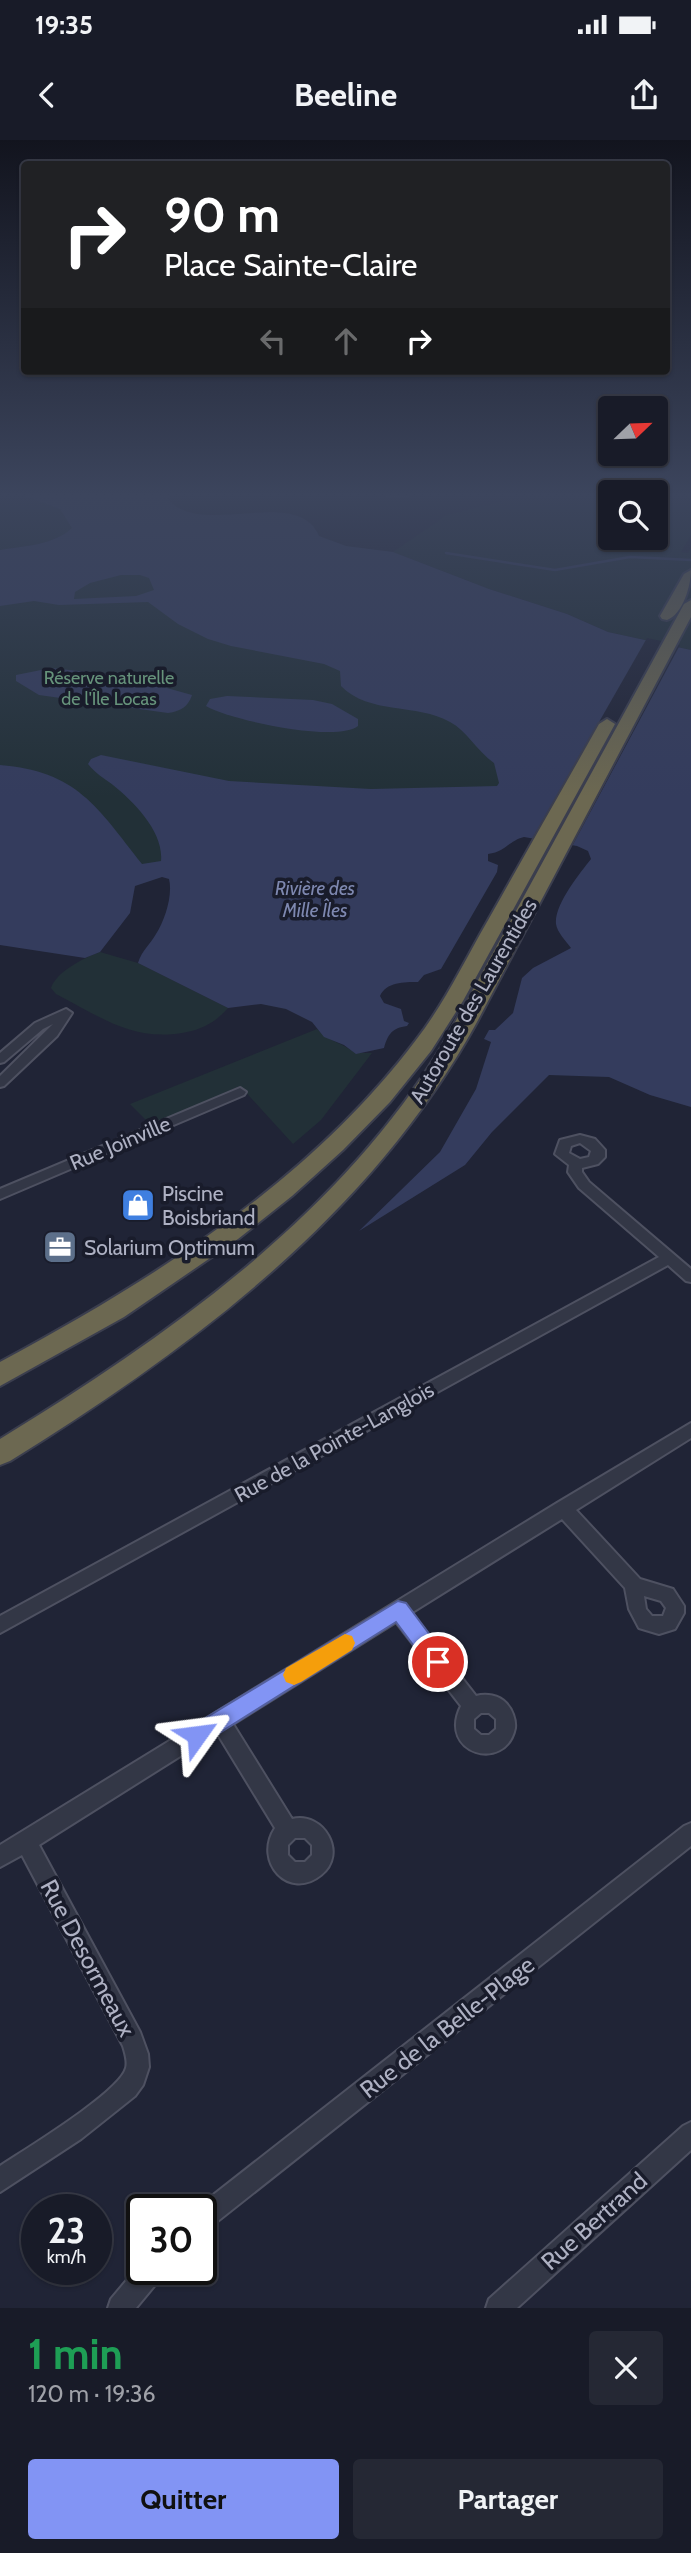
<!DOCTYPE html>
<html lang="fr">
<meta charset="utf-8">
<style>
:root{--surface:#181b28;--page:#252834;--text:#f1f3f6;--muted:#9fa1a8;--line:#363945;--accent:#8294f4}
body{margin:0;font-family:Cabin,sans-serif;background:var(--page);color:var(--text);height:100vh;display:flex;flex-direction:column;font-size:26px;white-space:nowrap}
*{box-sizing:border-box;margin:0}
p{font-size:23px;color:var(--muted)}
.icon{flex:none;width:38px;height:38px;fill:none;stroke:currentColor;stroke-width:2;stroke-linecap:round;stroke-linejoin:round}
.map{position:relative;height:2168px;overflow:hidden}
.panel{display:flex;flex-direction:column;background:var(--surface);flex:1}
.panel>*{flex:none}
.top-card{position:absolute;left:21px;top:21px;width:649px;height:214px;border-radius:7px;box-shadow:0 2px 5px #0004,0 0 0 2px var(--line);background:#202124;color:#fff;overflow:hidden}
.needle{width:46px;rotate:67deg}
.controls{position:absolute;left:598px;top:256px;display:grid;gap:14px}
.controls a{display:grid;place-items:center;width:70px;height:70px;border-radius:7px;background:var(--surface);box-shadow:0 2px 5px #0004,0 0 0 2px var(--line);font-size:35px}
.speed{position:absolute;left:21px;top:2054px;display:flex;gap:14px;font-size:35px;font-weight:700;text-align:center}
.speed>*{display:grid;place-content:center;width:91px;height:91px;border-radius:50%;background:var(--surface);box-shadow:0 2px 5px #0004,0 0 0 2px var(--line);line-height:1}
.speed small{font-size:18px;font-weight:400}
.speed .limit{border:4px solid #111;border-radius:10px;background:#fff;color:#111}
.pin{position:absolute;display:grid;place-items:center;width:60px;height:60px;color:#fff;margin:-30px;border:4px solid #fff;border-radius:50%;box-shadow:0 2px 7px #0007}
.me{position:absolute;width:77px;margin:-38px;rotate:59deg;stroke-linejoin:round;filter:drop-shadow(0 0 5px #0008)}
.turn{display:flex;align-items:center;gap:24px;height:147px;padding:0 28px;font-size:32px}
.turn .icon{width:91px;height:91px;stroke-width:2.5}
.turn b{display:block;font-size:49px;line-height:60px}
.lanes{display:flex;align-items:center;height:66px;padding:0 28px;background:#0003;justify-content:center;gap:35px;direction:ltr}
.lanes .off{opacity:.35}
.round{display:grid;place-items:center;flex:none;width:74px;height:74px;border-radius:7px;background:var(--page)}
.head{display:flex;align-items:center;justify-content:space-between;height:119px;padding:0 28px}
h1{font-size:42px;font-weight:700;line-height:52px;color:#1e9e55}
.primary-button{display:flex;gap:14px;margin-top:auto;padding:14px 28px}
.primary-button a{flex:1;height:80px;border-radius:7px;background:var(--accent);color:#111;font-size:28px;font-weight:700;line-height:80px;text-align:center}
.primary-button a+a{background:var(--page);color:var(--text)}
.status{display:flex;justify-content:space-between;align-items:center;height:49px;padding:0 35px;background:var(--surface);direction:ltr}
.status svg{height:19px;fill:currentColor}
header{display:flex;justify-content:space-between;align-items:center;height:91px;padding:0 28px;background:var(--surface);font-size:32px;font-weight:700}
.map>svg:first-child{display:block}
</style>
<div class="status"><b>19:35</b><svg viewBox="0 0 49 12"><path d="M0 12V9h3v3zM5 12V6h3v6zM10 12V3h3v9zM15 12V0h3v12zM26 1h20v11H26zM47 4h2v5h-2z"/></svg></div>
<header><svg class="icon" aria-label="back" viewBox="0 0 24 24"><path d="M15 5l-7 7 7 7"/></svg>Beeline<svg class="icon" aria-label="share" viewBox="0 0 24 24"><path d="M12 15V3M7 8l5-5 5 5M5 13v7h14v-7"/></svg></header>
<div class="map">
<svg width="691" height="2168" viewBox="0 0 691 2168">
<rect width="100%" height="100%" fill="#202436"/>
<!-- green -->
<g fill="#223037">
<path d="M 0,353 L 22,354 L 60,369 L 73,388 C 54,405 24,406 0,410 Z"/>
<polygon points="536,353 611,353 611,397 656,397 656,353 691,353 691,395 681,412 688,413 691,408 691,510 608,492 567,474 489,449 393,412 447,375"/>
<polygon points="156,429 574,626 190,730 109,737 0,639 0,458 80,435"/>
<path d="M 100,812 L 138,823 L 228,868 C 217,881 203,889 187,892 C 134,903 101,877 56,854 L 51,848 C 57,831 84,818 100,812 Z"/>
<path d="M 317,889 C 328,901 344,904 356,913 L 372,913 L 321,980 L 293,1004 L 240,946 L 151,985 L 130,964 Z"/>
</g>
<!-- water -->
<g fill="#343c5d" fill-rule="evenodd">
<path d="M 16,353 L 173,353 L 167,358 C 198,400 298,344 319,396 L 346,406 L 393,412 L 489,449 L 567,474 L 608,492 L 691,510 L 691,967 L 650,955 L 609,937 L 549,935 L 492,992 L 465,1025 L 359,1091 L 440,1012 L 476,949 L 491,902 L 484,899 L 489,890 L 495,890 L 513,873 L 522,838 L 533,828 L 571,808 C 566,801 557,792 556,784 C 554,765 580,733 591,719 L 588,711 L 577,706 L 524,697 C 508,701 506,712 488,714 L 488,721 L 498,725 L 497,732 L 441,829 L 424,835 L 418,842 C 404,842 386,842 380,856 L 384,863 L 401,869 L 404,881 L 409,883 L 407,886 C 392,888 388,894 384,908 L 356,914 L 344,905 L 324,897 L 312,882 L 286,869 L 261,864 L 228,868 L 138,823 C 142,810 150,805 156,794 C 165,780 173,755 169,739 L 162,737 L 135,746 L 130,773 L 100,812 L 85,818 L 0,805 L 0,625 C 77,631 97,667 142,724 L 161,721 C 164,692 134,662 113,645 C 104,638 96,634 88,624 L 91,619 L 101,615 L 229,641 L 371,649 L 497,646 L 499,643 L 494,623 C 477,611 467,591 450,582 C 417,563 369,575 341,546 L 340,531 L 324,524 L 231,506 L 208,499 L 178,484 L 148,462 L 59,465 L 34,461 L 0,466 L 0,410 C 24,406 54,405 72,388 L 60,369 ZM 121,435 L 140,435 L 149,438 L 154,450 L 136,456 L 74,459 L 75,452 L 90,443 Z"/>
<path d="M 51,528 L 124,536 L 192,555 C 188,567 181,571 168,573 L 39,555 L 16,541 L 16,535 Z"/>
<path d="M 227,556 L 313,560 L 332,564 L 358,579 L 358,586 C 337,603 229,580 206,566 L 210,559 Z"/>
</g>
<!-- pier -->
<polygon fill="#202436" points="647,498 680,505 571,708 531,701"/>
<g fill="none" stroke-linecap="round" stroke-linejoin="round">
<!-- stream -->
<polyline stroke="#343c5d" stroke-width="2.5" points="446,413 555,430 630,417 691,420"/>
<!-- street casing -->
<g stroke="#4e5161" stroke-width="4">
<g id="street">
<polygon points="350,353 411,353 408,355"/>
<polygon points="66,869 72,873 57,896 4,946 0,947 0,936 53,884 43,889 4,922 0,923 0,913 35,883"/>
<polygon points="240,948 246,952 244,955 0,1059 0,1049"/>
<path d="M 580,995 L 595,999 L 605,1010 L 605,1017 L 598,1024 L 582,1028 L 582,1032 L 589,1042 L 691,1129 L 691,1142 L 686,1141 L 668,1125 L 0,1493 L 0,1476 L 659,1117 L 579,1048 L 568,1032 L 569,1025 L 555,1014 L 560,1000 ZM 580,1003 L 591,1011 L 589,1017 L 580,1019 L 569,1013 L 571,1006 Z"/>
<path d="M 691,1283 L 691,1298 L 576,1370 L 640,1439 L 673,1449 L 684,1466 L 684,1473 L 675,1489 L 659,1494 L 639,1488 L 629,1469 L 625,1448 L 562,1379 L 411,1473 L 476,1556 C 486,1553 499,1555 506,1563 C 512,1569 516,1580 515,1588 C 506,1633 437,1614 461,1566 L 396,1482 L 233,1584 L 292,1679 C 324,1671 348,1714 321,1735 C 289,1761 253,1722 275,1688 L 217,1593 L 39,1705 L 140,1892 L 148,1914 L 149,1927 L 143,1945 L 135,1956 L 81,1999 L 0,2052 L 0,2026 C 24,2010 120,1952 126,1928 C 128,1921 125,1913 123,1906 L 22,1715 L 0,1727 L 0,1705 L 557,1363 ZM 644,1456 L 661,1461 L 666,1468 L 663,1476 L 652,1476 L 646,1469 ZM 481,1573 L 489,1573 L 496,1579 L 496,1589 L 489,1595 L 481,1595 L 474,1589 L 474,1579 ZM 295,1698 L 305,1698 L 312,1705 L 312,1715 L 305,1722 L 295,1722 L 288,1715 L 288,1705 Z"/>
<polygon points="691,1683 691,1706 209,2088 201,2092 201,2070 194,2070 684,1686"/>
<polygon points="691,1982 691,2010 517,2168 486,2168 489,2159 683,1986"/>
<polygon points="142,2122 142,2130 163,2130 160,2139 136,2168 108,2168 111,2159"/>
</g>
</g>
<!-- highway casing -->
<g stroke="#3b3e4e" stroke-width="4">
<g id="highway">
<path d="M 691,430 C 691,445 683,474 667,480 L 662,479 L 660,476 L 684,434 Z"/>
<path d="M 691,460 L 691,477 L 477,882 C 371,1075 193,1207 10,1321 L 0,1325 L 0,1299 C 167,1197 339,1076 442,906 L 684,464 Z"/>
<path d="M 607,579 L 615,584 L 463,861 L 431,911 L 390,962 L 343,1010 L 292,1056 L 238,1099 L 124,1177 L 0,1246 L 0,1222 C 154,1139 309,1042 416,900 C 444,864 464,822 487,782 C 524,716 562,650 599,584 Z"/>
</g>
</g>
<!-- street -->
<use href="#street" fill="#333746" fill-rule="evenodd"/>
<!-- highway -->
<use href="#highway" fill="#6c6851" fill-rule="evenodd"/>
</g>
<!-- sky -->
<linearGradient id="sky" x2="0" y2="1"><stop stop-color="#12141e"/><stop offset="0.54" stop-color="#3c455d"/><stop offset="1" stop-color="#3c455d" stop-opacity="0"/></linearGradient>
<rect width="691" height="657" fill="url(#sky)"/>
<!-- route -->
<polygon fill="#8294f4" stroke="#54609f" stroke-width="2" points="398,1461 406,1463 445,1515 448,1522 445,1529 438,1532 431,1529 396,1482 205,1602 197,1605 189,1602 186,1595 189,1588"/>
<!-- slow -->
<polygon fill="#f59e0b" points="345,1494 352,1496 355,1503 352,1510 301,1542 294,1545 286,1542 283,1535 286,1528"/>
<!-- icons -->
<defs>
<g id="shop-square" transform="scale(1.75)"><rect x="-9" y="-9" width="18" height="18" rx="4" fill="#3f7fe0" stroke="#191c2b"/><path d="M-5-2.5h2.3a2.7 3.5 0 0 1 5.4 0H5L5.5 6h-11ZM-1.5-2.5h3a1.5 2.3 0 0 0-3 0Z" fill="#fff"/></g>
<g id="office-square" transform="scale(1.75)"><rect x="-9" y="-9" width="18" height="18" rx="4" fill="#5c6f8a" stroke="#191c2b"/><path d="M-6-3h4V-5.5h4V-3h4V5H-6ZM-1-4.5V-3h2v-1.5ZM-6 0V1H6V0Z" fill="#fff"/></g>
</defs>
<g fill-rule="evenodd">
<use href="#shop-square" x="138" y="1065"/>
<use href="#office-square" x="60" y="1107"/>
</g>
<g text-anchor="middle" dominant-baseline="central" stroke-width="7" stroke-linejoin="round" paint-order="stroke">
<!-- far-park labels -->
<g font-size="18" fill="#66937b" stroke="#191c2b">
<text x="109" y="538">Réserve naturelle<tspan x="109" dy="21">de l'Île Locas</tspan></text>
</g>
<!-- far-water labels -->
<g font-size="19" font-style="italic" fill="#7e88b0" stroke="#191c2b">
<text x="315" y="748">Rivière des<tspan x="315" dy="22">Mille Îles</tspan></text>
</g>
<!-- street labels -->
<g font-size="21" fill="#aeb1c3" stroke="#191c2b">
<text transform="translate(473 861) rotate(-60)">Autoroute des Laurentides</text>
<text transform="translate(120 1003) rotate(-23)">Rue Joinville</text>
<text transform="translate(334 1302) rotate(-29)">Rue de la Pointe-Langlois</text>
</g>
<!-- poi labels -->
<g font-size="21" fill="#aeb1c3" stroke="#191c2b" text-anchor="start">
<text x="162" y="1053">Piscine<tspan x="162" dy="24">Boisbriand</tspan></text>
<text x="84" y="1107">Solarium Optimum</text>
</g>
<!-- near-street labels -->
<g font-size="24" fill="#aeb1c3" stroke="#191c2b">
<text transform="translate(88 1818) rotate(62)">Rue Desormeaux</text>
<text transform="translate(447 1887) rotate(-38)">Rue de la Belle-Plage</text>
<text transform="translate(594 2081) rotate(-42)">Rue Bertrand</text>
</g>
</g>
</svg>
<div class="controls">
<a><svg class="needle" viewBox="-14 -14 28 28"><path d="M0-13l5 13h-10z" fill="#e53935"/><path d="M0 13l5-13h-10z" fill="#9fa1a8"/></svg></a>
<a><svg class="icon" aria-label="search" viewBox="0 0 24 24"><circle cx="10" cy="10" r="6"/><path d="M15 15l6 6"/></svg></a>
</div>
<div class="speed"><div>23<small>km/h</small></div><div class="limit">30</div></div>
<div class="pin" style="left:438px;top:1522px;background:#d93025"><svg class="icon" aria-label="arrive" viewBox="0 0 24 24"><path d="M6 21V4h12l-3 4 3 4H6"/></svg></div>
<svg class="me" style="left:197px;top:1595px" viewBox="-20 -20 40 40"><path d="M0-17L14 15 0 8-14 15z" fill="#8294f4" stroke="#fff" stroke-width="4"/></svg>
<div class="top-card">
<div class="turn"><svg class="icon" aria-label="right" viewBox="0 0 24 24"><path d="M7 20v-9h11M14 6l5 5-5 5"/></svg><div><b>90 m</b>Place Sainte-Claire</div></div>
<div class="lanes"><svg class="icon off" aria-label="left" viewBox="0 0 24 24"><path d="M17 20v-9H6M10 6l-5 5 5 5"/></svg><svg class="icon off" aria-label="ahead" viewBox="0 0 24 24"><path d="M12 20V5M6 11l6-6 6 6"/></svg><svg class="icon" aria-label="right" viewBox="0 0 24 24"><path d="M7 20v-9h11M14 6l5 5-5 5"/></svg></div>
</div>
</div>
<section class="panel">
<div class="head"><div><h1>1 min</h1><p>120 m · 19:36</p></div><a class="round"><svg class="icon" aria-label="close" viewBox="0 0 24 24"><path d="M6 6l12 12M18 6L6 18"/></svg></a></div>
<div class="primary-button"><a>Quitter</a><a>Partager</a></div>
</section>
